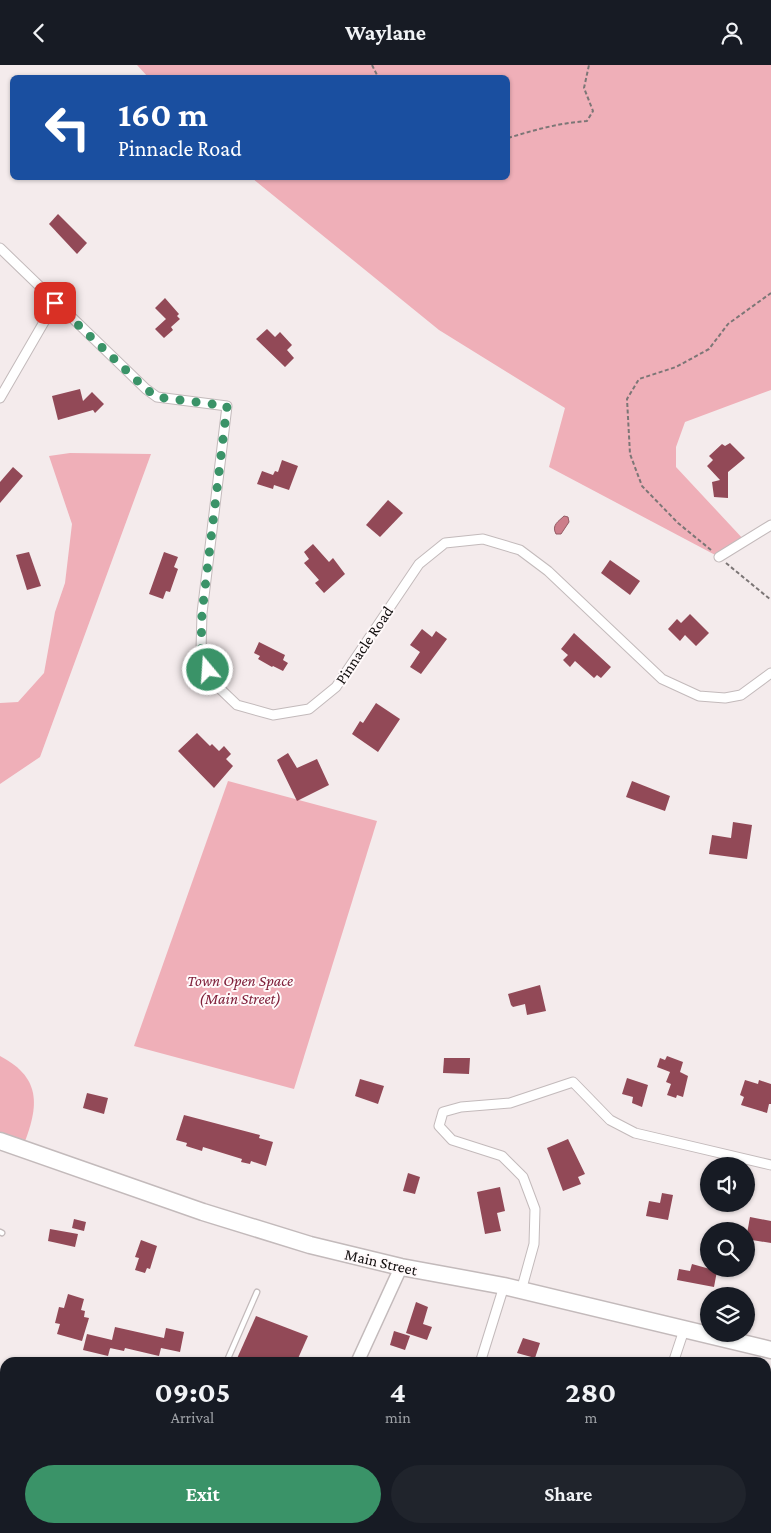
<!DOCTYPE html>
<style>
:root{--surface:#171b24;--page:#20242c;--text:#f1f3f6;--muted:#9ea1a6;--accent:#3a9368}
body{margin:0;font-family:"Crimson Pro",serif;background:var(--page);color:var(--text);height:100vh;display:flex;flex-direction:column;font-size:19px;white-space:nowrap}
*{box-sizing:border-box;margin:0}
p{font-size:16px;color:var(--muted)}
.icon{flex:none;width:28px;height:28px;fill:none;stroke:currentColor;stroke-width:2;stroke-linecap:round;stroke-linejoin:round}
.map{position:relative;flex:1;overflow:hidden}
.details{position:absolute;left:0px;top:1292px;width:771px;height:176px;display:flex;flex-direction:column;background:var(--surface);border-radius:15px 15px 0 0;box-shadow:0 1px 4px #0004}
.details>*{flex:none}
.banner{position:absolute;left:10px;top:10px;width:500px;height:105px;border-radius:8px;box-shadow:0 1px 4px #0004;background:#1a4fa0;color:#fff;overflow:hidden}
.controls{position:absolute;left:700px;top:1092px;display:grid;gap:10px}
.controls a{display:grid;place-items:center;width:55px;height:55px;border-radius:50%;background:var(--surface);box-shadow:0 1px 4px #0004;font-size:25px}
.pin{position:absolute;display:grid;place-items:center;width:42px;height:42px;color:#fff;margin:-21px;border-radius:10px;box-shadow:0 2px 8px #0006}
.me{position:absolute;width:55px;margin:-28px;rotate:342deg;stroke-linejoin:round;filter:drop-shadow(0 0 4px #0008)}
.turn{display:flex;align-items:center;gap:18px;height:105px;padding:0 25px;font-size:22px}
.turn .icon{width:65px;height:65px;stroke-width:2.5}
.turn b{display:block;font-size:35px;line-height:42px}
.eta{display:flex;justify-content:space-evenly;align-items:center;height:85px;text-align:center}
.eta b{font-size:30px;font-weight:700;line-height:35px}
.cta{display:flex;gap:10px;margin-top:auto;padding:10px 25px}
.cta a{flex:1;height:58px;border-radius:30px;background:var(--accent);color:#fff;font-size:20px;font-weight:700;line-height:58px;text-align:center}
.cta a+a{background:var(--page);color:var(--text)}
header{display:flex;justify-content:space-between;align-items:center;height:65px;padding:0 25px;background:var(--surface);font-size:22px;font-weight:700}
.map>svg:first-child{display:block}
</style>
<header><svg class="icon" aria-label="back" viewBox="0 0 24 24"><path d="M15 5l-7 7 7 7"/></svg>Waylane<svg class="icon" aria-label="person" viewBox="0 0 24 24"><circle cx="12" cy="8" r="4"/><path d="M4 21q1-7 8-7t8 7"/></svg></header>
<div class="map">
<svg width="771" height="1468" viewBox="0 0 771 1468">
<rect width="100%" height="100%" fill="#f4ebec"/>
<!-- green -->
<g fill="#efafb8">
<polygon points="137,0 771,0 771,325 685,357 676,382 676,402 745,476 719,492 549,402 565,343 439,265 252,113 508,112 508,12 148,12"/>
<polygon points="70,388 151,389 40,692 0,719 0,638 18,637 44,608 55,547 65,518 72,459 49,391"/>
<polygon points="228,716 377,756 294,1024 134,981"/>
<path d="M 0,991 C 44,1014 38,1044 22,1084 L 0,1076 Z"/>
</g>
<!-- water -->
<path fill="#cc7d8a" stroke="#945c65" d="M 564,451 L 568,452 L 569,457 L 561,469 L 556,469 C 551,460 559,456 564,451 Z"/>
<!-- building -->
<g fill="#924957">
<polygon points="58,149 87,178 77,189 49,159"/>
<polygon points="165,233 179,249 177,251 180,254 171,262 173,265 164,273 155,264 166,254 155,243"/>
<polygon points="267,264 275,272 280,267 292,280 287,285 294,293 285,302 256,274"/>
<polygon points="80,324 83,336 92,327 104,339 95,348 93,345 58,355 52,331"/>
<polygon points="730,378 745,393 728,407 728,433 714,432 712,417 720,415 707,401 713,395 709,391 722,379 725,381"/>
<polygon points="282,395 298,401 289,425 274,420 273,424 257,419 262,406 273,410 275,406 278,407"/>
<polygon points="13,402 23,411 0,438 0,417"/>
<polygon points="388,435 403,448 380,472 366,460"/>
<polygon points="313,479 329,497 333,493 345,509 324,528 315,518 319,515 304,498 309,494 304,487"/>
<polygon points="29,487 41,521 27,525 16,490"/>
<polygon points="164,487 178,492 174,502 178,504 170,527 166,526 163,534 149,529"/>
<polygon points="610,495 640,516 630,530 601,508"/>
<polygon points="690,549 709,568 696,581 685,570 680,576 668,564 677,554 681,558"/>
<polygon points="422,564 432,572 436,566 447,574 421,609 410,602 420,587 410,580"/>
<polygon points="574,568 611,602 601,613 597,610 594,613 575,596 570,602 563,595 568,590 561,584"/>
<polygon points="259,577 285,590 283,595 288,598 283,606 273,601 272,602 258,594 260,591 254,588"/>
<polygon points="376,638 400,654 378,687 352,669 360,656 363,658"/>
<polygon points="197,668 210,681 212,679 219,686 224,681 231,689 226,694 233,701 214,723 178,686"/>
<polygon points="288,688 297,703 317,694 329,720 297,736 277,695"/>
<polygon points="632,716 670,731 665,746 626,732"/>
<polygon points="733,757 752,760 747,794 709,789 712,770 731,773"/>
<polygon points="540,920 546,946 527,950 525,939 513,942 511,940 508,929"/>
<polygon points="667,991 683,997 680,1007 688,1011 683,1032 677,1030 676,1033 667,1030 671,1019 666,1017 670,1007 657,1002 660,993 665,995"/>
<polygon points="444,993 470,993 469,1009 443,1008"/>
<polygon points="627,1013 648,1020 642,1042 632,1038 633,1032 622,1029"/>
<polygon points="360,1014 384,1021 378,1039 355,1031"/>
<polygon points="745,1015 758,1019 759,1015 771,1019 771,1039 769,1039 767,1048 741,1040 744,1032 740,1030"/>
<polygon points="87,1028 108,1033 104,1049 83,1043"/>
<polygon points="184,1050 260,1070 259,1073 273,1077 266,1101 251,1096 250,1099 241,1097 242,1094 203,1082 202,1086 186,1081 187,1078 176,1075"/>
<polygon points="568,1074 585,1109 578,1112 581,1119 563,1126 547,1083"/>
<polygon points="408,1108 420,1112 415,1129 403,1126"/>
<polygon points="500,1122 505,1146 497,1148 501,1166 485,1169 477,1127"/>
<polygon points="662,1128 673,1130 668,1155 646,1151 649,1136 660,1138"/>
<polygon points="750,1152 771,1156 771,1178 746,1174"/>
<polygon points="74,1154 86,1157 84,1166 72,1163"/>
<polygon points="50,1164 78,1169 75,1182 48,1176"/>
<polygon points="141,1175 157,1181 150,1204 147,1203 145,1208 135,1205 139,1193 135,1192"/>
<polygon points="692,1199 717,1206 714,1222 677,1215 679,1204 690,1206"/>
<polygon points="68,1229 84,1234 81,1245 85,1246 84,1252 89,1253 82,1276 57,1269 60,1259 55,1258 59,1242 64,1243"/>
<polygon points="416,1237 428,1242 423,1259 432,1262 427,1275 406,1268"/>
<polygon points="256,1251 308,1271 296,1298 235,1298"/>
<polygon points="115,1262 164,1273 166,1263 184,1267 180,1287 161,1283 159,1291 125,1283 124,1286 110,1283 112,1276 108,1291 83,1285 87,1269 112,1275"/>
<polygon points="394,1266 410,1271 405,1285 390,1280"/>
<polygon points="523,1273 540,1278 535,1293 517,1288"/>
</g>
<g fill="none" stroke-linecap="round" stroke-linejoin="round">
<!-- lane casing -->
<g stroke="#c3babb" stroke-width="7">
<g id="lane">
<polyline points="0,1167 2,1168"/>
<polyline points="226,1298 257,1227"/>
</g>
</g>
<!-- street casing -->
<g stroke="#c3babb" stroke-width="11">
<g id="street">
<polyline points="0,183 146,324 157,332 227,341 202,548 201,585 214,618 237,640 273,650 309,644 336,622 419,499 445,478 483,474 520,485 548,506 662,614 699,631 725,633 741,630 771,608"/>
<polyline points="0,333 55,238"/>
<polyline points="719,492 771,460"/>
<polyline points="521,1226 534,1179 535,1144 523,1112 502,1091 452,1075 439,1061 443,1047 461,1042 510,1038 573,1017 610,1055 635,1068 771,1100"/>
<polyline points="480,1298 504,1221"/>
<polyline points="673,1298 684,1265"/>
<polyline points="408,1468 410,1464"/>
<polyline points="615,1468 616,1464"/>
</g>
</g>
<!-- secondary casing -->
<g stroke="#c3babb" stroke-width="15">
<g id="secondary">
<polyline points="357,1298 401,1202"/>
<polyline points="278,1468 280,1464"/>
</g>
</g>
<!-- highway casing -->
<g stroke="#c3babb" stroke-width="19">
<polyline id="highway" points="0,1076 203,1147 310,1180 401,1202 504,1221 771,1285"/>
</g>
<!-- path -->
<g stroke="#7c7676" stroke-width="2" stroke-dasharray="4 2.5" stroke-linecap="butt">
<polyline points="372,0 378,12"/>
<path d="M 508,73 C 534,65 559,58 587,56 L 593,46 L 584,23 L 589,0"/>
<polyline points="711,485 678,458 642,421 630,389 627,334 639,314 676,302 709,284 728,259 771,228"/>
<polyline points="726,498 771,535"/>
</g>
<!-- lane -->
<use href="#lane" stroke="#fff" stroke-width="4.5"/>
<!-- street -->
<use href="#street" stroke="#fff" stroke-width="9"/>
<!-- secondary -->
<use href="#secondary" stroke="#fff" stroke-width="12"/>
<!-- highway -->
<use href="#highway" stroke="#fff" stroke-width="16"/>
</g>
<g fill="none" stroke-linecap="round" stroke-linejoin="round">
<!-- route -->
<polyline stroke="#3a9368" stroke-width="9" stroke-dasharray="0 16.2" points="55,238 146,324 157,332 227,341 202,548 201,585 208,605"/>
</g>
<g text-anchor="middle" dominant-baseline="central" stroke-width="4" stroke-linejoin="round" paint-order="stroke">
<!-- street labels -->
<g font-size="16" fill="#110e0e" stroke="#fff9fa">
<text transform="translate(364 580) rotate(-56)">Pinnacle Road</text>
<text transform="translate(381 1197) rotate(13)">Main Street</text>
</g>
<!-- park labels -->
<g font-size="16" font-style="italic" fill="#80213b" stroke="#fff9fa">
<text x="240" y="915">Town Open Space<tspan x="240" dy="18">(Main Street)</tspan></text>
</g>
</g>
</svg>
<div class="controls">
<a><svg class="icon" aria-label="sound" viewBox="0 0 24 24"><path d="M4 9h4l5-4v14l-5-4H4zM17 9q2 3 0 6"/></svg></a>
<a><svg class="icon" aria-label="search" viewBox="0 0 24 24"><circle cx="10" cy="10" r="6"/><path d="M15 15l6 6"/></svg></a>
<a><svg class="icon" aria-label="layers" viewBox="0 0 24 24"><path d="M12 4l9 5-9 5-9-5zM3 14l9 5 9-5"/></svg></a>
</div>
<div class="pin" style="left:55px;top:238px;background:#d93025"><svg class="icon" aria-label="arrive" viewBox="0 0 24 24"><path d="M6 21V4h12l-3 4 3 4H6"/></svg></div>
<svg class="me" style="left:208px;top:605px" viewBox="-20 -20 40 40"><circle r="17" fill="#3a9368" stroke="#fff" stroke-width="3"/><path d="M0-11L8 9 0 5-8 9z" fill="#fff"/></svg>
<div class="banner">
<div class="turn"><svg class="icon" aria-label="left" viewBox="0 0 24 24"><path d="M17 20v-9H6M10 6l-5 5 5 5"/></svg><div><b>160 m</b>Pinnacle Road</div></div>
</div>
<section class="details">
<div class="eta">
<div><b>09:05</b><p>Arrival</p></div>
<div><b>4</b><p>min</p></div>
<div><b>280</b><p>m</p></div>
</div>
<div class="cta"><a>Exit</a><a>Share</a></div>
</section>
</div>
